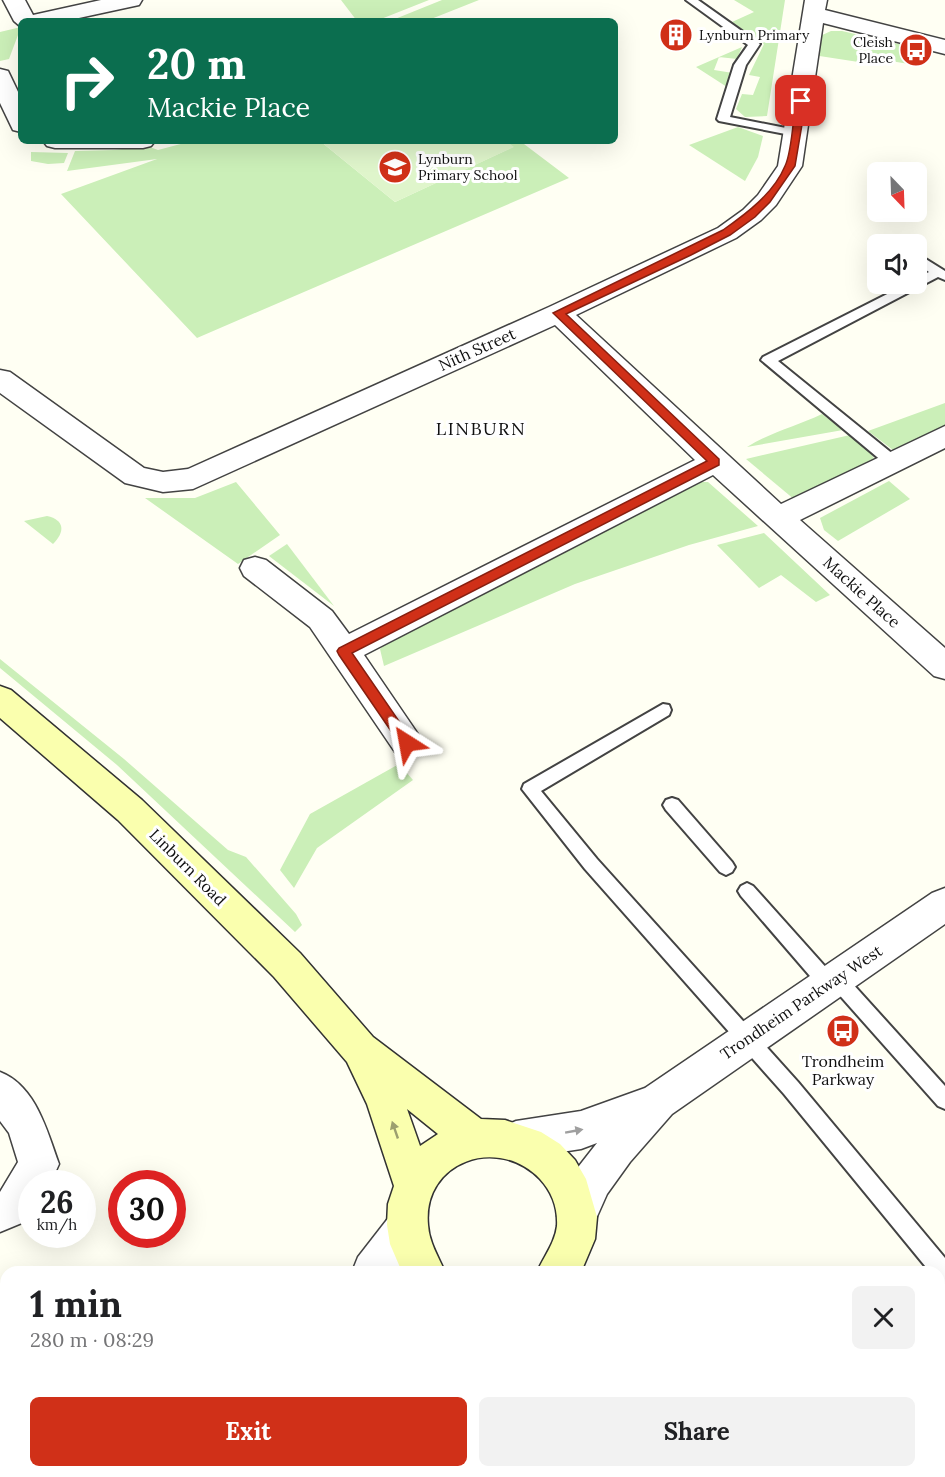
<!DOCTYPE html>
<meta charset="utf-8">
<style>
:root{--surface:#fff;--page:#f2f2f2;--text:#202124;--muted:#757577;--accent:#d03018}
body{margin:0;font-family:Lora,serif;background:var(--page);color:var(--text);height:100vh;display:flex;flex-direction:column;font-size:22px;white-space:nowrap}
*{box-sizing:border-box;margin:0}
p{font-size:20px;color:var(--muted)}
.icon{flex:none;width:33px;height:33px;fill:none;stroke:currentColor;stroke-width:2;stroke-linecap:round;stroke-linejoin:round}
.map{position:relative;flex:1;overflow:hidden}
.panel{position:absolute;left:0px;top:1266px;width:945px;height:212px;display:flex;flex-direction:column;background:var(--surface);border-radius:18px 18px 0 0;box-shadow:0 6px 24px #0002}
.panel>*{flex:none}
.banner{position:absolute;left:18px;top:18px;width:600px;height:126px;border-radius:9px;box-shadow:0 6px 24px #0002;background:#0b6e4f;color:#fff;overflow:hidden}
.needle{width:39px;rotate:157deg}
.fabs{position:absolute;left:867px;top:162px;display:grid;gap:12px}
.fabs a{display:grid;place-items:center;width:60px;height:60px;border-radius:9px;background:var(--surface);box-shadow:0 6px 24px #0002;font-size:30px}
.speed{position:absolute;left:18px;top:1170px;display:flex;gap:12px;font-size:30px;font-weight:700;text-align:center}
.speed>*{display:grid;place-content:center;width:78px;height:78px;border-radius:50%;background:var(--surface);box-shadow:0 6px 24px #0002;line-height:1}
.speed small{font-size:15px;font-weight:400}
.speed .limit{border:9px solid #d22;background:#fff;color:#111}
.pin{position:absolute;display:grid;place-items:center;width:51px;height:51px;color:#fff;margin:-26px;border-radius:12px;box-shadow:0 3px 9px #0006}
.me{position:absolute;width:66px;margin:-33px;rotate:326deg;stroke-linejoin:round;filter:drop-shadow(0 0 4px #0008)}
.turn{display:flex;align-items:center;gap:21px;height:126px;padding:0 30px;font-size:27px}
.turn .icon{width:78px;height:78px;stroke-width:2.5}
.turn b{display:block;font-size:42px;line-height:51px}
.round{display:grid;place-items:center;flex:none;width:63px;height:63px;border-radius:9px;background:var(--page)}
.head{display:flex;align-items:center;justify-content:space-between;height:102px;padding:0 30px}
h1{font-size:36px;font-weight:700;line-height:45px}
.button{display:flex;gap:12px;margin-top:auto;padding:12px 30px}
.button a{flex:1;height:69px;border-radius:9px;background:var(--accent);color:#fff;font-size:24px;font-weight:700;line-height:69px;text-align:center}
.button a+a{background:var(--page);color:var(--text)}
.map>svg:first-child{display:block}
</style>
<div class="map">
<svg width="945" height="1477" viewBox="0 0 945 1477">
<rect width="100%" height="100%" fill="#fffff3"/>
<!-- green -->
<g fill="#cbefb8">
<polygon points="341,0 429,0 381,19 382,21 357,21"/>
<polygon points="442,0 479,0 426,21 390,21"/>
<polygon points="734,0 785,0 767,116 745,117 736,109 742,94 753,95 760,77 749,75 764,44 732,22 754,12"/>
<polygon points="21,27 9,59 0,61 0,32"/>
<polygon points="831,31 842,31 916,48 909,64 866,57 865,63 813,55 818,37"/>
<polygon points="742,47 737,59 719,57 714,70 733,73 727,87 696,67"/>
<polygon points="738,127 763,136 758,157 745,181 689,145"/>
<polygon points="192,141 320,141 395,202 513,147 506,141 520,141 569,178 197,338 61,194 157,159 67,171 75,151 114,150 147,146 158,150"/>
<polygon points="31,152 68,153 64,163 48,164 31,161"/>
<polygon points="945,403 945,426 901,451 893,450 868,431"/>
<path d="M 822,414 L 843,430 L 747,447 C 771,432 797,426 822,414 Z"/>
<polygon points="850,435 870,452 875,460 795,500 746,459"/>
<polygon points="889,481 910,499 838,541 824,530 820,518"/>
<polygon points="236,482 280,535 238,564 145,498 195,498"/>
<polygon points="702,482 708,482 758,526 689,545 575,584 384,666 380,649 393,637 690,486"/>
<path d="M 47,516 C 65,520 65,532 53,544 L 24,521 Z"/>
<polygon points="764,533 830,595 816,602 781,575 759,588 717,545"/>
<polygon points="287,544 334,606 269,556"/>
<polygon points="0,659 124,759 228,850 246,857 296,914 302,925 295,932 117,765 0,668"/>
<polygon points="399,764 413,780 317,848 294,888 280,870 310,814"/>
</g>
<!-- pitch -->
<polygon fill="#dff5cb" points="320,141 506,141 514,147 395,202"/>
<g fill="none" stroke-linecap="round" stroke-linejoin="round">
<!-- lane casing -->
<g stroke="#434343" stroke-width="4">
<g id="lane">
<polygon points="686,0 698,0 760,44 746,65 730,117 801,131 801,137 719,121 717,119 734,65 748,45"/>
<polygon points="916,253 945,271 945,280 938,277 778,361 899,459 901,463 899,467 889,467 761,360 763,357 907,284 916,284 916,278 929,272 916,263"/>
<polygon points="663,704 669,705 671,710 669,715 541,791 597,859 798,1082 945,1258 945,1284 939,1282 939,1272 930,1272 784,1094 585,869 522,789 524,784"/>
<polygon points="672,798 678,800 732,862 735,867 732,872 726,875 720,872 666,810 663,805 666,800"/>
<polygon points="747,883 753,886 830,972 836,970 842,972 945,1086 945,1109 938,1106 835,990 829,992 822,990 741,896 738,891 741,886"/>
</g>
</g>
<!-- street casing -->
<g stroke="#434343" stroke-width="3">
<g id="street">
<polygon points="3,0 25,0 33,15 101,0 142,0 139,5 65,21 21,21 21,27 14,21"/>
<polygon points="805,0 827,0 825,10 945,40 945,54 823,23 802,166 776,205 761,220 736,238 576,315 781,504 945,426 945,448 800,520 945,648 945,679 934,676 713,475 364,655 424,743 419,752 407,756 395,752 310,627 244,576 240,568 244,560 255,557 266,560 332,611 349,634 695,460 555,325 193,489 163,492 125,483 0,393 0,370 10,372 144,468 163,472 188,469 549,307 718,228 743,210 758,195 778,166"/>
<polygon points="0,69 8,71 21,98 21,132 13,130 0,103"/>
<polygon points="43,141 155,141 151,146 143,148 55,148 47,146"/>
<polygon points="945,888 945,924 672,1114 630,1162 607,1194 591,1230 577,1236 563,1230 557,1216 579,1166 597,1143 581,1149 516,1159 502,1153 496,1140 502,1127 516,1121 581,1111 645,1088 932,893"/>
<path d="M 0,1072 C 36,1086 47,1131 59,1164 L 50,1184 L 32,1184 L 32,1216 L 29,1220 L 0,1232 L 0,1192 L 18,1162 L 9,1133 L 0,1121 Z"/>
<polygon points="407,1206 421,1212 427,1226 421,1240 398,1272 352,1272 358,1257 393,1212"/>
<polygon points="67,1472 119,1472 117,1477 65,1477"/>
</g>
</g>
<!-- secondary casing -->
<g stroke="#323232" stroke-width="3">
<g id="secondary">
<path d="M 0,686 L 11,690 L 142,800 L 300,953 L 373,1037 L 481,1119 L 505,1120 L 541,1132 L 560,1144 L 575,1160 L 586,1179 L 597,1217 L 595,1239 L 581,1272 L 537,1272 C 544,1256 555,1243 557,1226 C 558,1208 552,1192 540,1179 C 498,1135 422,1161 428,1225 C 429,1242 438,1256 445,1272 L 402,1272 L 390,1244 L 387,1225 L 388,1204 L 394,1186 L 367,1104 L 347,1062 L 274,977 L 118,820 L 0,718 ZM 407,1109 L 438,1134 L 420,1146 Z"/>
<polygon points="640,1472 685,1472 687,1477 642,1477"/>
</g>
</g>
<!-- lane -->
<use href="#lane" fill="#fff" fill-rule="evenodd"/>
<!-- street -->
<use href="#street" fill="#fff" fill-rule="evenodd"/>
<!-- secondary -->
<use href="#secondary" fill="#faffae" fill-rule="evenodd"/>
</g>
<!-- one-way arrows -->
<defs><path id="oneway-solid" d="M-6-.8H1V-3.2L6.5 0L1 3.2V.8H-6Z" transform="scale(1.5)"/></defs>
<use fill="#9c9f6f" href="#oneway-solid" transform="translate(395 1130) rotate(-109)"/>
<use fill="#9f9f9f" href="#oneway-solid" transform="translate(574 1131) rotate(-10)"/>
<!-- route -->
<path fill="#d03018" stroke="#871f10" stroke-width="1.5" d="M 801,98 L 806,101 L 795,166 L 770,202 L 755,217 L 730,235 L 691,255 L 566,314 L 719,459 L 719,465 L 352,653 L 414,743 L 407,748 L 402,747 L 339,655 L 337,651 L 339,648 L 707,461 L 553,313 L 723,230 C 746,214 774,193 785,166 C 792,152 793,118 796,101 Z"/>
<!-- icons -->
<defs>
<g id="building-disc" transform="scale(1.725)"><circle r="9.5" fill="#d03018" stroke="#fff"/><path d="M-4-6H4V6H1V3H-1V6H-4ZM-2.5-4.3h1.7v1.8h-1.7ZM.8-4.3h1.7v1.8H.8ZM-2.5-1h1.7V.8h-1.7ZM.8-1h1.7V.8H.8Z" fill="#fff"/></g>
<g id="bus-disc" transform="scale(1.725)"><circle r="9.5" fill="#d03018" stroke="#fff"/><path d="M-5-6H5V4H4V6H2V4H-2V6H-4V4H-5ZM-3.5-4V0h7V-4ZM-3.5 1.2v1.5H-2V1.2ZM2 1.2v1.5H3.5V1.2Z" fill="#fff"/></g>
<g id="school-disc" transform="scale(1.725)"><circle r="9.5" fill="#d03018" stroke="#fff"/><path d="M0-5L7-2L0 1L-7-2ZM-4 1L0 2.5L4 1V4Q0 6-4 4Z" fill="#fff"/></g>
</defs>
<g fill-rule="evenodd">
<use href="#building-disc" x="676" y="35"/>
<use href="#bus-disc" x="916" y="50"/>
<use href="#school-disc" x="395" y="167"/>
<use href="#bus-disc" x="843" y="1031"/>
</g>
<g text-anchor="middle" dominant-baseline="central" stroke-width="6" stroke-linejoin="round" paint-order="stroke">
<!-- far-poi labels -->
<g font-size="14" fill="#101010" stroke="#fff" text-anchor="start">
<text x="699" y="35">Lynburn Primary</text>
<text x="893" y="42" text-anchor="end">Cleish<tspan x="893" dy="16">Place</tspan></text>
<text x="418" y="159">Lynburn<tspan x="418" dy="16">Primary School</tspan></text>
</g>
<!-- street labels -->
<g font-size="16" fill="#101010" stroke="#fff">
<text transform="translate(477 349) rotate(-24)">Nith Street</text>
<text transform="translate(862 592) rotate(42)">Mackie Place</text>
<text transform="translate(188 867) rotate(45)">Linburn Road</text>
<text transform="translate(801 1002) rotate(-34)">Trondheim Parkway West</text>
</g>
<!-- poi labels -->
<g font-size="16" fill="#101010" stroke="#fff">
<text x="843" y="1061">Trondheim<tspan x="843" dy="18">Parkway</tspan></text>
</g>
<!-- neighbourhood labels -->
<g font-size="18" letter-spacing="1.5" fill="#101010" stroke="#fff">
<text x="481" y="428">LINBURN</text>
</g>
</g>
</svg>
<div class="fabs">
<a><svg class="needle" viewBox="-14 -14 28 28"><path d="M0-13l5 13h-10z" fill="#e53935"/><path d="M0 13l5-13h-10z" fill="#757577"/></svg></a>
<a><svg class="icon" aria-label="sound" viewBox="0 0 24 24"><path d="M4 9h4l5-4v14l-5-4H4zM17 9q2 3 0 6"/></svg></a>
</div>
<div class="speed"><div>26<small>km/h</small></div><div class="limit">30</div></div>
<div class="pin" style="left:801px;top:101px;background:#d93025"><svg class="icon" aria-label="arrive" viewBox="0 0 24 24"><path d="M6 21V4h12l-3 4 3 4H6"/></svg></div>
<svg class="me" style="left:407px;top:743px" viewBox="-20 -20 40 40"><path d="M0-17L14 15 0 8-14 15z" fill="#d03018" stroke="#fff" stroke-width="4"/></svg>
<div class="banner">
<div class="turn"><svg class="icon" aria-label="right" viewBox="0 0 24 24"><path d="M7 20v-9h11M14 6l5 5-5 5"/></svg><div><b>20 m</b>Mackie Place</div></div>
</div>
<section class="panel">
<div class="head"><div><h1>1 min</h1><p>280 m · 08:29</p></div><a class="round"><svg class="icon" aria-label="close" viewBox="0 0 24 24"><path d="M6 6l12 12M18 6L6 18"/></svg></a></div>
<div class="button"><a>Exit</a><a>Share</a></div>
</section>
</div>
